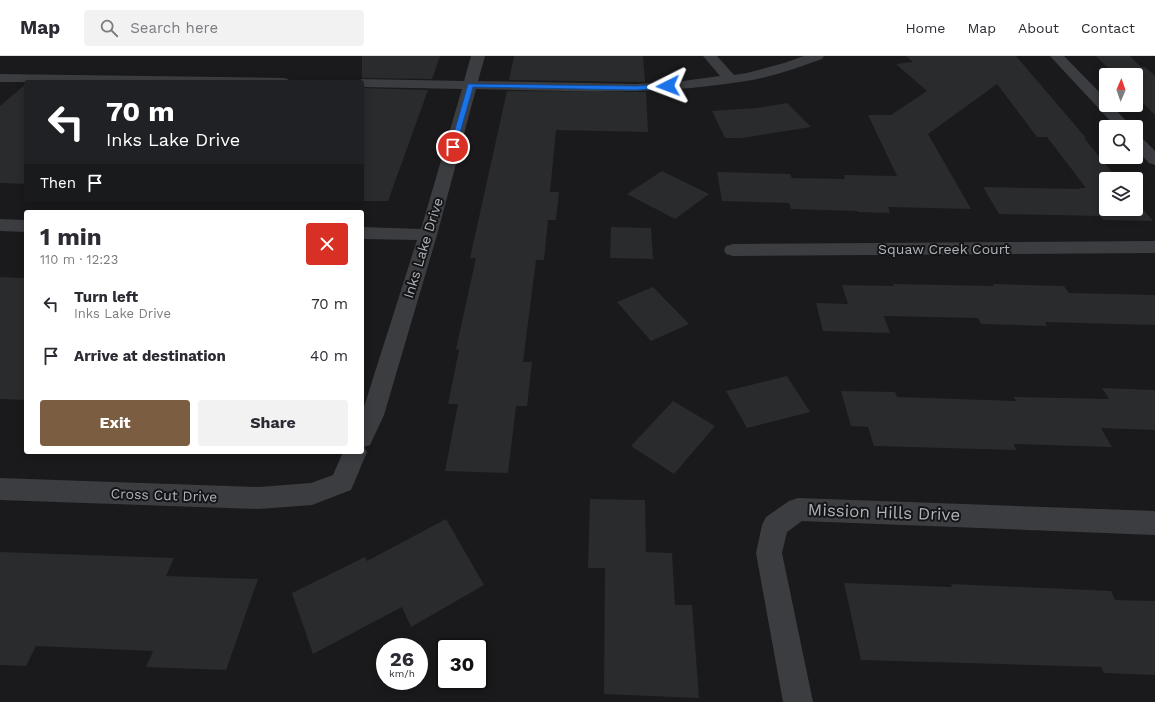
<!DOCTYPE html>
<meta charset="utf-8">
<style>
:root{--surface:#fff;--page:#f2f2f3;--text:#2b2b33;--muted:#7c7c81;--line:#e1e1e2;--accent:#7b5d41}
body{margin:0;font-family:"Work Sans",sans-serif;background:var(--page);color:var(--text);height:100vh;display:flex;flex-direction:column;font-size:15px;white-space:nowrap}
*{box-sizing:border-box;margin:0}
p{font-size:13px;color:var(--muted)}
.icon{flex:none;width:22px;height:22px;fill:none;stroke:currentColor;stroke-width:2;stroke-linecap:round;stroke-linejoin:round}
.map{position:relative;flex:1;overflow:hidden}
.panel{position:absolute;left:24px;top:154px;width:340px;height:244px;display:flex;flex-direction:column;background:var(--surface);border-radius:4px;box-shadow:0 2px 10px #0003}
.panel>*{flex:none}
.top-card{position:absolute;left:24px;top:24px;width:340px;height:122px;border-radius:4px;box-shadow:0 2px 10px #0003;background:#202124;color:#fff;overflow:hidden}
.needle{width:26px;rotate:2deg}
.fabs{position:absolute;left:1099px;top:12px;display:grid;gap:8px}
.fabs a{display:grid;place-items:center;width:44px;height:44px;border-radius:4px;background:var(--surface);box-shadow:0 2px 10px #0003;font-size:20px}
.speed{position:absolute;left:376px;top:582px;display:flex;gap:8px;font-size:20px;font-weight:700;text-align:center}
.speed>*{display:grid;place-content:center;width:52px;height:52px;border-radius:50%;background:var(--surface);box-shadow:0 2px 10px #0003;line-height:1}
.speed small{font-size:10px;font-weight:400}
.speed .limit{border:2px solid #111;border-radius:6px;background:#fff;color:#111}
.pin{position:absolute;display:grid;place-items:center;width:34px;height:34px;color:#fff;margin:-17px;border:2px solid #fff;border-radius:50%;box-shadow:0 1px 4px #0007}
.me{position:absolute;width:44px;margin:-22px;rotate:267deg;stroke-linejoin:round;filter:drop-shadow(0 0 3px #0008)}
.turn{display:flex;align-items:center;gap:14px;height:84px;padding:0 16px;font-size:18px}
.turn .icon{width:52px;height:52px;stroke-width:2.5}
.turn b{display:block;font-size:28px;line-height:34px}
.then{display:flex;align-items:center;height:38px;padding:0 16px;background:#0003;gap:8px;font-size:15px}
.round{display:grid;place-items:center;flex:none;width:42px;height:42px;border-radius:4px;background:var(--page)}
.overview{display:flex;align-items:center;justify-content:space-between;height:68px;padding:0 16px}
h1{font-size:24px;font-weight:700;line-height:30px}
.cta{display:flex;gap:8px;margin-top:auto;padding:8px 16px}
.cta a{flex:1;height:46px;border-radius:4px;background:var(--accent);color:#fff;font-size:16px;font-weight:700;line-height:46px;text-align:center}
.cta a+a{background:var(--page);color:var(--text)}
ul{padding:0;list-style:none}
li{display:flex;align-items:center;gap:12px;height:52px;padding:0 16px}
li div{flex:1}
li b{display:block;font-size:15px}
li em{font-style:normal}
header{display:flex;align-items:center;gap:24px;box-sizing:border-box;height:56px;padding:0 20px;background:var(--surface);border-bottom:1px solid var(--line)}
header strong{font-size:19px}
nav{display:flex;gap:22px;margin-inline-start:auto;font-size:14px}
.search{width:280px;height:36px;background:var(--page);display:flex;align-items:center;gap:10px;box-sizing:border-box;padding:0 14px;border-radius:4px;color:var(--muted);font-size:15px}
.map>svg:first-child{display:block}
</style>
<header>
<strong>Map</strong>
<div class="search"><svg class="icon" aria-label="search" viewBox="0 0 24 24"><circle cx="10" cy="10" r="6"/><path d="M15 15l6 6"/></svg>Search here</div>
<nav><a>Home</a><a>Map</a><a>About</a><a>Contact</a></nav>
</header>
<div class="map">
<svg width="1155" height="646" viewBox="0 0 1155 646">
<rect width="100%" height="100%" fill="#1a1a1c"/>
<!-- building -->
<g fill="#2a2b2d">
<polygon points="362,0 440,0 432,23 362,22"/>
<polygon points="514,0 643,0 645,26 509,24"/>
<polygon points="906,0 1016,0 1086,82 1084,82 1117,122 1118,123 1106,123 1106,153 1136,153 1136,145 1153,165 1103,164 1100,160 999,158 983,131 1080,133 1079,132 1086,132 1047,81 1037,81 997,28 928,78 971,153 888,151 890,157 858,156 858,155 791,153 789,147 722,145 717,116 790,118 792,122 845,123 844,119 897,120 868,59 891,59 927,35 896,8 913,6"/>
<polygon points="1096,0 1130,0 1141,11 1145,11 1155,20 1155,59 1136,40 1136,19 1115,19"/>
<polygon points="26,28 26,128 0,127 0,50"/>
<polygon points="362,32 428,34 388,145 362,145"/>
<polygon points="507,35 646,36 648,76 556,74 550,136 559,136 556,164 548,164 544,204 536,204 523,306 532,306 527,350 516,350 508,417 445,415 458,348 448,348 459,294 456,293 476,202 470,202"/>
<polygon points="787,47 811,71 742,82 725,82 712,55 757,52"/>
<polygon points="662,115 709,138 675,163 627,138"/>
<polygon points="611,171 651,172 653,203 610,202"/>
<polygon points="0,221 26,222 26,344 0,343"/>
<polygon points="893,228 994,230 993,228 1064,230 1069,237 1155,239 1155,269 1045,266 1047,270 981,268 978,262 884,260 890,277 823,275 816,247 848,248 842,229 894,230"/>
<polygon points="653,231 689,268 651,285 617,246"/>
<polygon points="787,320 810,356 747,372 726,335"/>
<polygon points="1102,332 1155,334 1155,374 1101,372 1112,391 1014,388 1016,394 874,390 868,371 851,370 841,335 895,336 897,341 1016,345 1014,341 1109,343"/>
<polygon points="673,345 715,370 674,418 631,390"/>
<polygon points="590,443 645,444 646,496 672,497 675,549 692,549 699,642 604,638 605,512 588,512"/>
<polygon points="446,463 484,529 411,571 402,551 313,598 292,537 365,501 367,505"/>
<polygon points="0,496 174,502 166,520 258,523 226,614 146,611 153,595 36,590 26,610 0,609"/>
<polygon points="844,527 952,531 951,528 1111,535 1115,544 1155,545 1155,619 1104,617 1101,611 861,604"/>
</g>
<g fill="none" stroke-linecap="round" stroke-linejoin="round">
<!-- minor -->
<g fill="#3c3d40" fill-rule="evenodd">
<path d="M 471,0 L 485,0 L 478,25 L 636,28 L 683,25 L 720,20 L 703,0 L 717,0 L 734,19 L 747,17 L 784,7 L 804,0 L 824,0 L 822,3 C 797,12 772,21 746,25 C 656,40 566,35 476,33 L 437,179 L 384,359 L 370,389 L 364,391 L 367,396 L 351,434 L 312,449 L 259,453 L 0,444 L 0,422 L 259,431 L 311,427 L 333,419 L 343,396 L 362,396 L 362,357 L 417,184 L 362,183 L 362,171 L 421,173 L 462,33 L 362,31 L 362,26 L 356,26 L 362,23 L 464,25 Z"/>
<polygon points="1050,0 1064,0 1106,43 1106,49 1111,49 1132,71 1116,71"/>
<polygon points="0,18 283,22 288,23 290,26 0,26"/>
<polygon points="1136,79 1141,81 1155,95 1155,109 1149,107 1136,93"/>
<polygon points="0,163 26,164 26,176 0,175"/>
<polygon points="1155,185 1155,197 733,200 726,198 724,194 726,190 733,188"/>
<polygon points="798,442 1155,455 1155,479 802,465 787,476 782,497 813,646 783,646 756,497 762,469 766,461 789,445"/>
</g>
</g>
<!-- route -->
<polygon fill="#1a73e8" stroke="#114b97" points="468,28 636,30 668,28 670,30 668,32 636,34 473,31 456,91 451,92 450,91"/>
<g text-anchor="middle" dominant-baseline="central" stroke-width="4" stroke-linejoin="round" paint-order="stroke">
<!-- street labels -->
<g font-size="14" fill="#aeb3ba" stroke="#151517">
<text transform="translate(423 192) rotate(-73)">Inks Lake Drive</text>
<text x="944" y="193">Squaw Creek Court</text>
<text transform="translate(164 439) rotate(2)">Cross Cut Drive</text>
</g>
<!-- near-street labels -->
<g font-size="17" fill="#aeb3ba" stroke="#151517">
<text transform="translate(884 456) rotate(2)">Mission Hills Drive</text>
</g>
</g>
</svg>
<div class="fabs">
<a><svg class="needle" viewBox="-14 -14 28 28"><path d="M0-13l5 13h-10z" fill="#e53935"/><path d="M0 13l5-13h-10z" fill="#7c7c81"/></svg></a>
<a><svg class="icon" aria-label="search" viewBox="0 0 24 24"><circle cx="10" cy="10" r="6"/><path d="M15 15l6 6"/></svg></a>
<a><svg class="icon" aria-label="layers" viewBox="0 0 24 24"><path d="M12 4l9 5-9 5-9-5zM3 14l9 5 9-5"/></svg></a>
</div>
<div class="speed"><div>26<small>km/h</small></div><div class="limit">30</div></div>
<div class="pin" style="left:453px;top:91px;background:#d93025"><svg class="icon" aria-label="arrive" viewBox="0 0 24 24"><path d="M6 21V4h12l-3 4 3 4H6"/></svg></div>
<svg class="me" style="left:668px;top:30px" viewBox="-20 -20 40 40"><path d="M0-17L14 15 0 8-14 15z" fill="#1a73e8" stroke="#fff" stroke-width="4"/></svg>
<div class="top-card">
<div class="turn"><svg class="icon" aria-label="left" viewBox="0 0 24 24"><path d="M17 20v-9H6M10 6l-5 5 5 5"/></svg><div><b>70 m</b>Inks Lake Drive</div></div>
<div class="then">Then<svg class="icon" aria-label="arrive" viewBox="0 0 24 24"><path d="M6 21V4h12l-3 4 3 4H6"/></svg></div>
</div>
<section class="panel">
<div class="overview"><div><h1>1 min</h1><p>110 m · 12:23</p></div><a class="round" style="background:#d93025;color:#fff"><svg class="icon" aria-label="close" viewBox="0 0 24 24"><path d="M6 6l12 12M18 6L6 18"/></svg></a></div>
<ul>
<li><svg class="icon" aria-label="left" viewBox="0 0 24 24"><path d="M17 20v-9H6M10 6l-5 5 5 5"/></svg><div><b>Turn left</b><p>Inks Lake Drive</p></div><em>70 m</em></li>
<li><svg class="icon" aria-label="arrive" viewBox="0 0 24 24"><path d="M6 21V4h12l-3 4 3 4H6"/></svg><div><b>Arrive at destination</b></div><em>40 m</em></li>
</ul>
<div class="cta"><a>Exit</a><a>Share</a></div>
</section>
</div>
